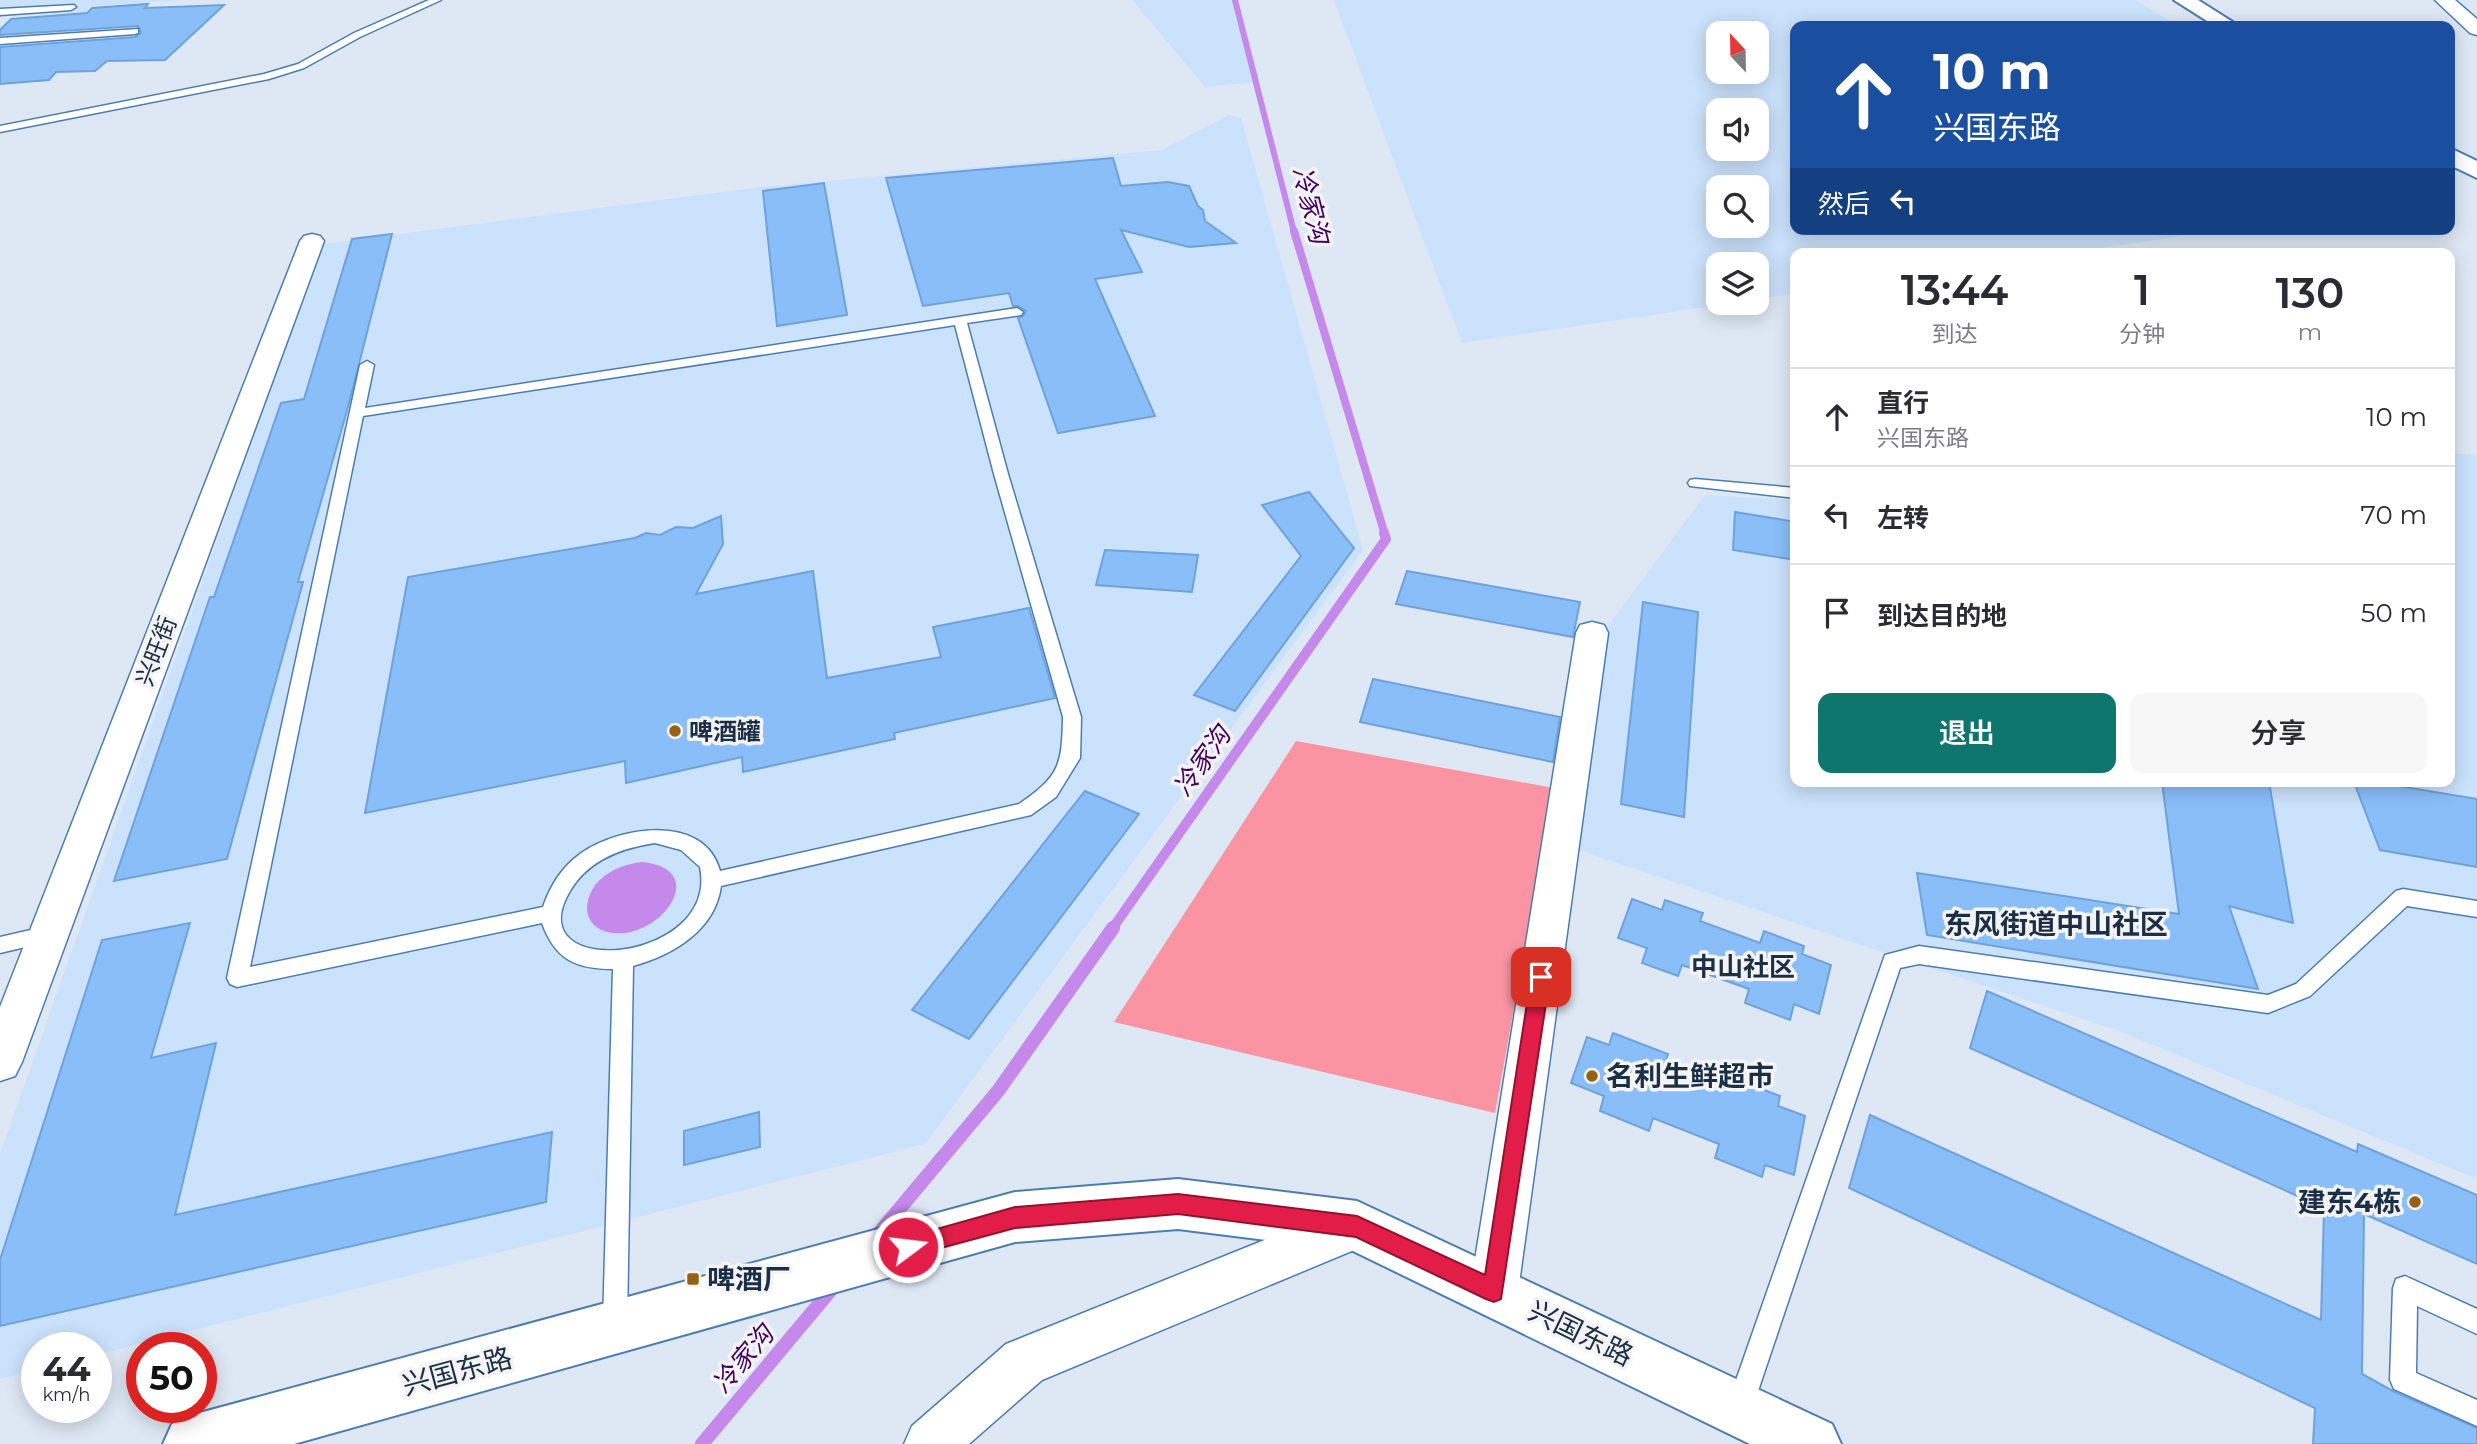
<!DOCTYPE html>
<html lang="zh">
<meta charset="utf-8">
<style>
:root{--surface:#fff;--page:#f7f7f7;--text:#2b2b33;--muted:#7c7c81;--line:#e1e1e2;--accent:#0f766e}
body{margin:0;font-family:Montserrat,"Noto Sans SC",sans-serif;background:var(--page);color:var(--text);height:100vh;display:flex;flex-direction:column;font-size:26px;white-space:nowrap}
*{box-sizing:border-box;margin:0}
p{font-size:23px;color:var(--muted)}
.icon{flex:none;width:38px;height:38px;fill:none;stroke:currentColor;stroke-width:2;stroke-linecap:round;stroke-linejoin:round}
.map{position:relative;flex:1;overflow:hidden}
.panel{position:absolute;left:1790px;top:248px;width:665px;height:539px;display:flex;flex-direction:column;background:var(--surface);border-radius:14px;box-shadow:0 4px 18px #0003}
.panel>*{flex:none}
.guide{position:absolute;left:1790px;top:21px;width:665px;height:214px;border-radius:14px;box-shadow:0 4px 18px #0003;background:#1a4fa0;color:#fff;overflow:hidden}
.needle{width:46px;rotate:338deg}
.controls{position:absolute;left:1706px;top:21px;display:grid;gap:14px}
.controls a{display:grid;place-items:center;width:63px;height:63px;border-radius:14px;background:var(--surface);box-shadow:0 4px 18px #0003;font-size:35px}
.speed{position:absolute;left:21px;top:1332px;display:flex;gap:14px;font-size:35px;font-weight:700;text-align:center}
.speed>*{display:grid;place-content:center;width:91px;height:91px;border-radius:50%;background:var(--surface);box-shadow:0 4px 18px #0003;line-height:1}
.speed small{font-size:18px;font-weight:400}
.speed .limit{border:10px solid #d22;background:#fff;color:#111}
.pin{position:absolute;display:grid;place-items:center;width:60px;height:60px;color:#fff;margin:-30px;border-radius:14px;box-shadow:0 4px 10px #0006}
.me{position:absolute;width:77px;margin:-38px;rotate:75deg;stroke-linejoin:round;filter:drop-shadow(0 0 5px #0008)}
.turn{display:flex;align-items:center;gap:24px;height:147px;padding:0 28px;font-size:32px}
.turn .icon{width:91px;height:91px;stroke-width:2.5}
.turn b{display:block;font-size:49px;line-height:60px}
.then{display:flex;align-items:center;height:66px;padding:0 28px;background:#0003;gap:14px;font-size:26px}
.eta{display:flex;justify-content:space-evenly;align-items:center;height:119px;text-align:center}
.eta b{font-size:42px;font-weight:600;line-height:49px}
.cta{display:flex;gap:14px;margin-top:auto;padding:14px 28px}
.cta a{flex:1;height:80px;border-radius:14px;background:var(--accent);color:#fff;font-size:28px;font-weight:600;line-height:80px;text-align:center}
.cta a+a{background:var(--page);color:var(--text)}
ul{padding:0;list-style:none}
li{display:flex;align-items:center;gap:21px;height:98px;padding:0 28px;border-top:2px solid var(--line)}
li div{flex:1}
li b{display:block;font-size:26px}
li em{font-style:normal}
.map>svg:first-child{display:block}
</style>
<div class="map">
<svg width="2477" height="1444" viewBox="0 0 2477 1444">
<rect width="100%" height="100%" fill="#dee8f4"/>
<!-- built -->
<g fill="#cbe2fc" fill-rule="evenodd">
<polygon points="0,0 183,0 90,6 85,12 0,16"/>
<polygon points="1132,0 1238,0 1260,82 1205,87"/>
<path d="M 1334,0 L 2136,0 L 2178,26 L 1796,26 L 1796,229 L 2228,229 L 2064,254 L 1796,254 L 1795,294 L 1757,299 L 1757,264 L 1718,264 L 1718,303 L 1734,303 L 1462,343 ZM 1757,33 L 1757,72 L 1718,72 L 1718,33 ZM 1757,110 L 1757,149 L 1718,149 L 1718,110 ZM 1757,187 L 1757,226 L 1718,226 L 1718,187 Z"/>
<polygon points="1229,115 1241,118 1363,550 925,1144 96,1355 96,1348 37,1348 37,1370 0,1379 0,1154 322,244 761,187 1162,150"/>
<polygon points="2450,453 2477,455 2477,1179 2119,1031 1572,848 1602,634 1705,495 1795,500 1796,782 2450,782"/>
</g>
<!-- green -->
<polygon fill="#fb94a2" points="1296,741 1554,788 1495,1113 1114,1022"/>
<!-- water -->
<path fill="#c588eb" d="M 642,862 C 712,869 661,939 613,933 C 580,929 581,896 602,878 C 614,868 627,864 642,862 Z"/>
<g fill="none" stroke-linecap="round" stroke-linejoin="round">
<!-- stream-far3 -->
<polyline stroke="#c588eb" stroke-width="6" points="1235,0 1294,232"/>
<!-- stream-far2 -->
<polyline stroke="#c588eb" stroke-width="8" points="1294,231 1385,535"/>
<!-- stream-far1 -->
<polyline stroke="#c588eb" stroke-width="10" points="1112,929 1386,539 1384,533"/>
<!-- stream -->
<g stroke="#c588eb" stroke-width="14">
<polyline points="875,1238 998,1091 1113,928"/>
<polyline points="702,1444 835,1285"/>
</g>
</g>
<!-- building -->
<g fill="#8abef8" stroke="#6fa2db" stroke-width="2">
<polygon points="148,4 145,8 224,5 165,60 107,61 95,71 56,72 49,80 0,84 0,47 135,37 141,33 138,26 0,35 0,30 11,19 87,13 92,8"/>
<polygon points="1113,158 1121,186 1168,182 1189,186 1198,206 1203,210 1205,221 1236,243 1189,247 1121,230 1142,272 1095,279 1155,416 1058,433 1018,318 1023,316 1026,311 1018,306 1013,306 1009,293 923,306 886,178"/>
<polygon points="824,183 847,315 777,326 763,191"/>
<polygon points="392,234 348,407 298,582 303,582 227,859 114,881 210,597 214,597 281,403 304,399 352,239"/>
<polygon points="1309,492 1354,548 1235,711 1194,695 1301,556 1262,505"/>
<polygon points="1735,512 1796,522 1796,560 1733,550"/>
<polygon points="721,516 723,544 696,594 813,571 827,678 941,657 933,627 1029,608 1055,698 894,733 895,739 743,772 742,757 626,783 625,761 365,813 408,577 635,538 646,533 660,535 676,527 693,528"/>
<polygon points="1105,550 1198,555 1192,592 1096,585"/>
<polygon points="1407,571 1580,602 1573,637 1396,604"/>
<polygon points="1643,602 1698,612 1684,817 1621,804"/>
<polygon points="1373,679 1560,717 1553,762 1360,722"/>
<polygon points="2162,782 2269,782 2293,923 2229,906 2258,989 1927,935 1917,873 2179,914"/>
<polygon points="2354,782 2375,782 2477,799 2477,867 2380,850"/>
<polygon points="1085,791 1139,814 969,1039 912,1010"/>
<polygon points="1632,899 1662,910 1665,900 1703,913 1700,921 1760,943 1764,931 1804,946 1802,954 1831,965 1819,1014 1794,1004 1790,1020 1745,1003 1749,989 1682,965 1678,976 1642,963 1647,948 1618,938"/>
<polygon points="190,923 151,1058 216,1043 175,1215 552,1132 546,1202 0,1326 0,1260 102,940"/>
<polygon points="1987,991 2357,1152 2358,1144 2477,1195 2477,1264 2364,1214 2362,1374 2393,1391 2477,1428 2477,1444 2313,1444 2315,1408 1849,1188 1870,1115 2321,1320 2324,1208 1970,1048"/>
<polygon points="1613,1033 1668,1054 1664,1065 1723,1088 1726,1075 1780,1096 1778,1106 1805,1116 1794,1175 1765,1165 1762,1177 1715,1158 1719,1144 1653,1118 1649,1131 1600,1111 1604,1096 1571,1083 1587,1037 1609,1045"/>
<polygon points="759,1112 760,1147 684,1165 684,1131"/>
</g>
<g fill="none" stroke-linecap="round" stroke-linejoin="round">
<!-- lane casing -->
<g stroke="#4b7db3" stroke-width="3">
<g id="lane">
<polygon points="429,0 441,0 360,37 304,68 269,79 0,132 0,126 264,74 298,64 354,33"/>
<polygon points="74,5 76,7 71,10 0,15 0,9"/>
<polygon points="138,29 138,33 135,34 0,44 0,38"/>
<path d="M 1017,308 L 1023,312 L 1021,315 L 967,323 L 1008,474 L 1081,717 L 1080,758 L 1056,797 L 1031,815 L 721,886 C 715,931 672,955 633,966 L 627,1324 L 624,1333 L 615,1336 L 606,1333 L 603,1324 L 613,969 C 575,969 555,959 542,923 L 237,987 L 230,984 L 227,978 L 360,365 L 367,361 L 374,365 L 365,408 ZM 955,325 L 994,474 L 1063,717 C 1062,765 1060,776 1019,804 L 720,871 C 704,812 617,827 580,854 C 562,867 550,886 543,907 L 250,967 L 363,416 ZM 655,843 L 681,850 L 700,867 C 720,964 516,982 570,891 C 588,860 621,848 655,843 Z"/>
<polygon points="1695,479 1796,488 1796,498 1690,486 1688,483 1690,480"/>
<polygon points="2403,889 2477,901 2477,917 2407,906 2310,996 2268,1013 1919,964 1900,968 1753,1406 1749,1415 1740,1419 1731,1415 1727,1406 1885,955 1919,946 2268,995 2296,984 2396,891"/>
<polygon points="48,926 55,928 58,934 55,940 0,953 0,937"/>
<polygon points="2405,1276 2477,1309 2477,1334 2417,1306 2416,1373 2477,1400 2477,1426 2394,1389 2390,1380 2393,1288 2396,1279"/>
</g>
</g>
<!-- street casing -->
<g stroke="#4b7db3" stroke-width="3">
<g id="street">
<polygon points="2435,0 2455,0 2477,19 2477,35 2470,33"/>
<polygon points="312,234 320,236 324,241 22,1062 15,1076 0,1081 0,1007 300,241 304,236"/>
<polygon points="1592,622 1604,625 1608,633 1518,1291 1511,1308 1494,1315 1477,1308 1470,1291 1576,633 1580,625"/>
<polygon points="1354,1204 1371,1211 1377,1227 1371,1243 1042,1380 969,1444 904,1444 912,1426 1006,1344"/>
</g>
</g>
<!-- secondary casing -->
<g stroke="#4b7db3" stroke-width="4">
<g id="secondary">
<polygon points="2174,0 2198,0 2239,26 2215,26"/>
<polygon points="2450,148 2477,161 2477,178 2450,165"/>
<polygon points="1178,1179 1357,1201 1832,1424 1841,1444 1750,1444 1353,1251 1178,1229 1015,1242 294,1444 163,1444 172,1424 192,1415 1015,1192"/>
</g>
</g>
<!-- lane -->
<use href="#lane" fill="#fff" fill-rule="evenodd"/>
<!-- street -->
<use href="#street" fill="#fff" fill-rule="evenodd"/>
<!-- secondary -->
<use href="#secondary" fill="#fff" fill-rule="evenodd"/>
</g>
<!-- route -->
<polygon fill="#e11d48" stroke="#92132f" stroke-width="2" points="1541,969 1547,972 1550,977 1501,1299 1494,1302 1486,1299 1356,1237 1178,1214 1015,1228 908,1257 901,1254 897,1247 901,1239 1015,1207 1178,1194 1357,1216 1485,1275 1531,977 1534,972"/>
<!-- markers -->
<g fill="#946214" stroke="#f4f4f4" stroke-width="2.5">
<circle cx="675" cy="731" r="7"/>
<circle cx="1592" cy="1076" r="7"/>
<circle cx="2415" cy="1202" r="7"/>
<rect x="686" y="1272" width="14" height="14" rx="3.5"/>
</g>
<g text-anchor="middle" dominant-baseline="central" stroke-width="7" stroke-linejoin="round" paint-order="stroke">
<!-- street labels -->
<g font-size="24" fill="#1b3047" stroke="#f4f4f4">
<text transform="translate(156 651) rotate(-69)">兴旺街</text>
</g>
<!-- poi labels -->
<g font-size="24" font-weight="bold" fill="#1b3047" stroke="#f4f4f4" text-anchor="start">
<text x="689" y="731">啤酒罐</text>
</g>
<!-- water labels -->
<g font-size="26" font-style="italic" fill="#440260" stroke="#f4f4f4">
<text transform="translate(1311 205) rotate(76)">冷家沟</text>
<text transform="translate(1202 761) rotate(-55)">冷家沟</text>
<text transform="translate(743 1359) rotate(-50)">冷家沟</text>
</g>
<!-- neighbourhood labels -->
<g font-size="26" font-weight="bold" fill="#1b3047" stroke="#f4f4f4">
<text x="1743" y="967">中山社区</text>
</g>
<!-- quarter labels -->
<g font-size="28" font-weight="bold" fill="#1b3047" stroke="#f4f4f4">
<text x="2056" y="924">东风街道中山社区</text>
</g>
<!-- near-poi labels -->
<g font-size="28" font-weight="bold" fill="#1b3047" stroke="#f4f4f4" text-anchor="start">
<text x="1606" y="1076">名利生鲜超市</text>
<text x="2401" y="1202" text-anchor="end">建东4栋</text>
<text x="707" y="1279">啤酒厂</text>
</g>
<!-- near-street labels -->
<g font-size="28" fill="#1b3047" stroke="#f4f4f4">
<text transform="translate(1581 1333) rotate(26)">兴国东路</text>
<text transform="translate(457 1371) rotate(-15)">兴国东路</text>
</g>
</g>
</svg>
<div class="controls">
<a><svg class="needle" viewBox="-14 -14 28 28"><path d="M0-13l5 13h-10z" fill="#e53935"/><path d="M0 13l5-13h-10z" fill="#7c7c81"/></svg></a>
<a><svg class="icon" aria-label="sound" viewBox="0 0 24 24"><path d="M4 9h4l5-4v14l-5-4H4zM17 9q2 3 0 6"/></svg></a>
<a><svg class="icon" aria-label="search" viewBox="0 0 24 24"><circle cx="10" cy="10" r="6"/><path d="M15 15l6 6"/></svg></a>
<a><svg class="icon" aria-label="layers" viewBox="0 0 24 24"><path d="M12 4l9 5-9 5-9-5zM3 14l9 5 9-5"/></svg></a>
</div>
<div class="speed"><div>44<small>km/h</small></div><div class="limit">50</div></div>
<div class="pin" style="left:1541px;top:977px;background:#d93025"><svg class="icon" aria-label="arrive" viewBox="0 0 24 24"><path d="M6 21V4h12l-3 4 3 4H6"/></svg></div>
<svg class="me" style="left:908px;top:1247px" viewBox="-20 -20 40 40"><circle r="17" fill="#e11d48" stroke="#fff" stroke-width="3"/><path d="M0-11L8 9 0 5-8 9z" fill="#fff"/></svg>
<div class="guide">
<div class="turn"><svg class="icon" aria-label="ahead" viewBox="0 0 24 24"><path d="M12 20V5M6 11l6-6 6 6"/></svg><div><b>10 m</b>兴国东路</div></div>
<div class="then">然后<svg class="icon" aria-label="left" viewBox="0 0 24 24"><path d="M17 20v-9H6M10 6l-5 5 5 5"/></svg></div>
</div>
<section class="panel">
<div class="eta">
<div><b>13:44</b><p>到达</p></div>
<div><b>1</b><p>分钟</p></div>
<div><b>130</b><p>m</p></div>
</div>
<ul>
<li><svg class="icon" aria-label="ahead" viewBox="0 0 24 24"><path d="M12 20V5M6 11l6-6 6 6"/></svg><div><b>直行</b><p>兴国东路</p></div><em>10 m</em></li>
<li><svg class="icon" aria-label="left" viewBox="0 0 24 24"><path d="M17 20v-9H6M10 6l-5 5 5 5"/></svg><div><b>左转</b></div><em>70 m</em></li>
<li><svg class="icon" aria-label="arrive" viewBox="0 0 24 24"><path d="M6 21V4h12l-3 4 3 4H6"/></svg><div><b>到达目的地</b></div><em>50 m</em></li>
</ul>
<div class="cta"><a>退出</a><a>分享</a></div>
</section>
</div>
